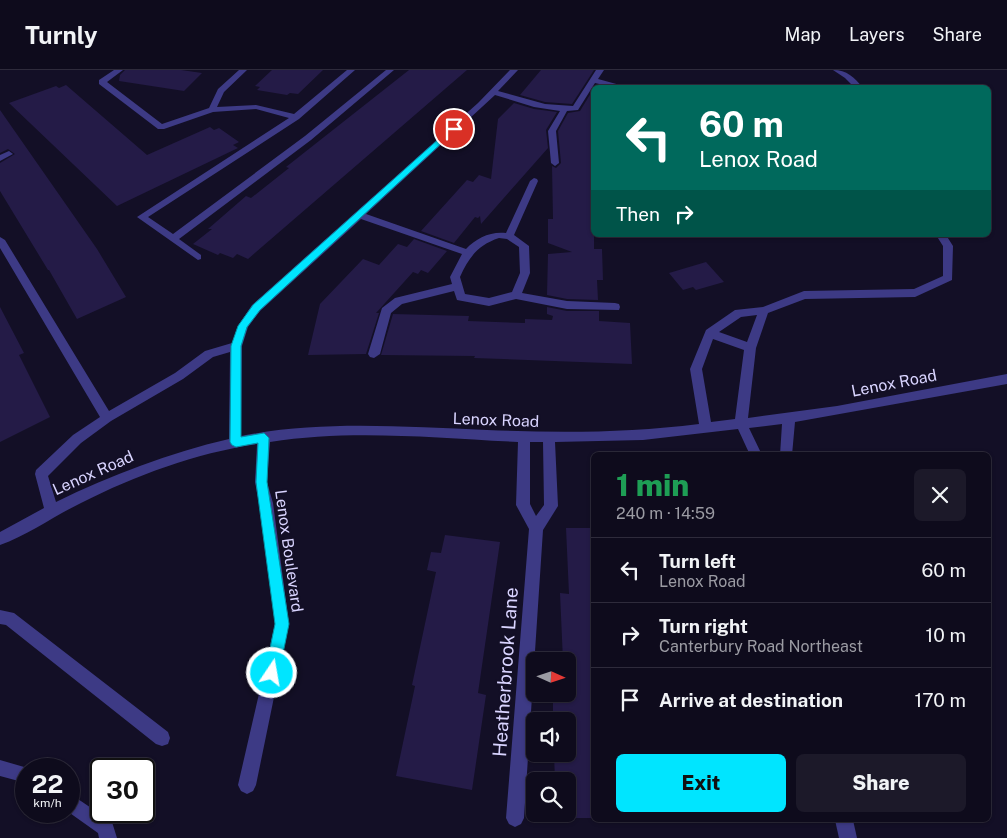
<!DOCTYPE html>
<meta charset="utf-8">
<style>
:root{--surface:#0e0b1c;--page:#1c1929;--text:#f1f3f6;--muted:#9b9ba3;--line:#2e2b3b;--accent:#00e5ff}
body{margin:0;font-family:"Public Sans",sans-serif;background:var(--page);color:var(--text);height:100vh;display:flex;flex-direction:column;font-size:19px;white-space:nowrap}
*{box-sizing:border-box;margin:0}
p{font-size:16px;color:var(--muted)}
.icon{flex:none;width:28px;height:28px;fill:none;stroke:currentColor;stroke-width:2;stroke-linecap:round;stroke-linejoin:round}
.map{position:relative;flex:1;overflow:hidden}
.side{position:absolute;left:591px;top:382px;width:400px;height:370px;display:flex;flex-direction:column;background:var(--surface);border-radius:8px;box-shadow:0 1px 4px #0004,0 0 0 1px var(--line)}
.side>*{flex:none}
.hud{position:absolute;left:591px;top:15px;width:400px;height:152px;border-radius:8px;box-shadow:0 1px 4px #0004,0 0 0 1px var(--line);background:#00695c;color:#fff;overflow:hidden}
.needle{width:32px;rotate:93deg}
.controls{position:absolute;left:526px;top:582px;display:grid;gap:10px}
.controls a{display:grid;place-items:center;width:50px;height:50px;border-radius:8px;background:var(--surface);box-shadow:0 1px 4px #0004,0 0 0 1px var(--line);font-size:25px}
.speed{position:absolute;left:15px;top:688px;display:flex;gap:10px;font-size:25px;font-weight:700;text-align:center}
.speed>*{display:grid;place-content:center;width:65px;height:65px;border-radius:50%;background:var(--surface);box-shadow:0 1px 4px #0004,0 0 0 1px var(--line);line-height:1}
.speed small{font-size:12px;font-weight:400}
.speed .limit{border:2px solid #111;border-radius:8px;background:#fff;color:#111}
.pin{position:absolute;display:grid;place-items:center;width:42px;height:42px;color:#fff;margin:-21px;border:2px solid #fff;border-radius:50%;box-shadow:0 1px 5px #0007}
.me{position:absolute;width:55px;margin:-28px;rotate:12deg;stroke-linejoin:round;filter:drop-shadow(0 0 4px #0008)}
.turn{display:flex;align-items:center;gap:18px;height:105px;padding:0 25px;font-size:22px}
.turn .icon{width:65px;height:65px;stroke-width:2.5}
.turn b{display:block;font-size:35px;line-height:42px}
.then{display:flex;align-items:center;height:48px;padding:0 25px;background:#0003;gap:10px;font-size:19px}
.round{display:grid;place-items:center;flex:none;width:52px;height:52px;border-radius:8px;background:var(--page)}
.headline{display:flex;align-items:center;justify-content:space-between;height:85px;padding:0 25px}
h1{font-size:30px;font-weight:800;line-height:38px;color:#1e9e55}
.primary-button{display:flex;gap:10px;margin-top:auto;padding:10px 25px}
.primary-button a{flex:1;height:58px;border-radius:8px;background:var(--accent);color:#111;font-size:20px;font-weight:800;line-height:58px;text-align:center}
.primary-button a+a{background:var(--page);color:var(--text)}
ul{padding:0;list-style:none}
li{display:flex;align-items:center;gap:15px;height:65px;padding:0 25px;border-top:1px solid var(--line)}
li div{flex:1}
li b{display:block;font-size:19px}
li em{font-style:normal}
header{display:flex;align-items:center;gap:30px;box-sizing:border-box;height:70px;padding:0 25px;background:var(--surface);border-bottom:1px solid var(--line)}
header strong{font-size:24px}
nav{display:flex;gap:28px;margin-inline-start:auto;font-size:18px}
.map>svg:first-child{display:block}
</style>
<header>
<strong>Turnly</strong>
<nav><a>Map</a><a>Layers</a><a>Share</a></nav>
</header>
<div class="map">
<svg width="1007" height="768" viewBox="0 0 1007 768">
<rect width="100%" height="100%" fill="#130f26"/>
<!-- building -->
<g fill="#241b47">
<polygon points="125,0 181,0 202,3 184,21 119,11 120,5"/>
<polygon points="272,0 323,0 298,24 290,23 287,25 257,20 260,17 255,16"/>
<polygon points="409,0 467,0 248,189 237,184 233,188 220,183 218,185 193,174 212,159 208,159 246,126 251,128 289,98 286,97"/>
<polygon points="541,0 594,0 572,34 545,32 520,25"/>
<polygon points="66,15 147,85 210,57 214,60 219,58 239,72 233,75 238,78 117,136 9,33 56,16 59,18"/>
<polygon points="594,18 594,179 602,179 603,210 597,210 598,230 567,229 547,225 548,184 572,182 548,173 548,149 553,149 552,96 556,98 561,93 558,61 568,43 580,41"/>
<polygon points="514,33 534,39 557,42 546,60 548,78 481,154 480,146 478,148 475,147 454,173 421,161 467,110 473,112 479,105 491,109 498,49"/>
<polygon points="0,40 97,179 126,227 77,249 49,200 48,200 0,121 0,93 15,84 8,79 0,83"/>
<polygon points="414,169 447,181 428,203 421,200 418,204 413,202 376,243 379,243 366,284 308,285 320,234 363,189 379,195 398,174 407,177"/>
<polygon points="706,192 724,212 696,220 693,217 683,220 669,203"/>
<polygon points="0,237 24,283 19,285 50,347 0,372"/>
<polygon points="547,237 567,241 599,241 599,251 630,253 632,294 474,288 475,286 381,285 393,244 469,246 468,251 525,253 525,249 552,250 553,246 547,244"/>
<polygon points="566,458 594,458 594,748 556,748 556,744 568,744 568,711 555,711 554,684 568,684 568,651 553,651 553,624 568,624 568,591 563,591 560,523 569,524"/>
<polygon points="445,465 500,472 478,623 486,625 472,720 396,706 415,616 412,615 436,502 427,500 431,482 441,483"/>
</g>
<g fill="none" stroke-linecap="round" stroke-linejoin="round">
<!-- minor -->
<g fill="#3d3a85" fill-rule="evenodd">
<polygon points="114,0 123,0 107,12 162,54 209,38 218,19 239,0 247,0 224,22 217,37 256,35 294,44 347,0 355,0 299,49 148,147 173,164 305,66 386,0 394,0 311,70 179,169 201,185 201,189 198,190 137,147 289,48 256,39 213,42 164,59 158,59 99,14 99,10"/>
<path d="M 510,0 L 518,0 L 498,21 L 545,34 L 573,36 L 596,0 L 604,0 L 598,9 L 631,18 L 616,18 L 595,13 L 578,40 L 567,41 L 556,61 L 559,93 L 555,96 L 551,93 L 548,61 L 560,41 L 534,37 L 495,25 L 366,144 L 466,179 C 476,168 491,161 506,163 L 530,111 L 534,108 L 537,109 L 538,111 L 514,165 L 529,176 L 530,203 L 522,223 L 567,231 L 615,233 L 619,234 L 620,237 L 619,240 L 567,239 L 516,229 L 489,236 L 457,230 L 454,221 L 402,234 L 391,243 L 380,284 L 374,288 L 370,287 L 368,284 L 382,238 L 395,228 L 452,214 L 450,207 L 462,184 L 361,149 L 260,241 L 248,257 L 242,276 L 241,366 C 322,350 405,357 487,360 C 558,363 629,363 699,354 L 690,299 L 706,260 L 735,240 L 763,237 L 804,221 L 914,219 L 943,206 L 943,176 L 936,165 L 946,165 L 953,176 L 952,210 L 915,227 L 805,229 L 768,243 L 756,278 L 748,348 L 837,336 L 1007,304 L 1007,314 L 795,352 L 792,385 L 780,385 L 782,354 L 749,358 L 762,385 L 750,385 L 738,359 L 643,370 L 555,372 L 558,436 L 543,460 L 524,748 L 521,754 L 515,757 L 509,754 L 506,748 L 529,459 L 516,435 L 518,372 C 436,368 351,359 270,372 L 267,412 L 273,433 L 289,554 L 256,715 L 253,721 L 247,724 L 241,721 L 238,715 L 275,554 L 259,433 L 255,412 L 257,374 C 196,383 136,405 81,433 C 54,446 28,465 0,475 L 0,462 L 44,438 L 35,404 L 36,400 L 73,365 L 100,347 L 0,178 L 0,167 L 5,170 L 109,341 L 175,303 L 205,281 L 232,273 L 238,256 L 252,235 L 478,33 ZM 499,168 L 507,169 L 519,177 L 520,203 L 512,222 L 489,228 L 465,224 L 460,207 C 469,187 478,175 499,168 ZM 757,245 L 747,272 L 719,262 L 741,247 ZM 713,269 L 744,280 L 735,349 L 711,352 L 702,299 ZM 230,282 L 229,369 C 169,383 111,405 56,432 L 48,406 L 81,373 L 111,351 L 183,309 L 213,287 ZM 530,372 L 543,372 L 544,435 L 536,446 L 530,434 Z"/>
<path d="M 833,0 C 847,0 854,7 863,18 L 855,18 L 845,8 Z"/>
<polygon points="9,81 13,84 0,91 0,85"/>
<polygon points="0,540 14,543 168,662 170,668 168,674 162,676 156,674 6,555 0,554"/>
<polygon points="0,690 31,699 26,699 26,713 0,706"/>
<polygon points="69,723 112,752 117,768 99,768 98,763 67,741"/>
<polygon points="835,750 853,750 857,768 839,768"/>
</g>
</g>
<!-- route -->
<polygon fill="#00e5ff" stroke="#0095a6" points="451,58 457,59 260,240 247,257 241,276 241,367 264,363 269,368 267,412 289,554 279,603 277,608 272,610 267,608 265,603 275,554 256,412 258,373 236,377 232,375 230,372 231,276 238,256 253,235"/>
<g text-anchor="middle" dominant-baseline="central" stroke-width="4" stroke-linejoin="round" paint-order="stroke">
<!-- street labels -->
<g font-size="16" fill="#d9d4ff" stroke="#130f26">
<text transform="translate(894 313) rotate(-11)">Lenox Road</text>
<text transform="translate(496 350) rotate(2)">Lenox Road</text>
<text transform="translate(93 403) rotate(-24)">Lenox Road</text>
<text transform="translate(289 481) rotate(82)">Lenox Boulevard</text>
</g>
<!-- near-street labels -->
<g font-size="19" fill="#d9d4ff" stroke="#130f26">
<text transform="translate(505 602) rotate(-86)">Heatherbrook Lane</text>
</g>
</g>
</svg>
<div class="controls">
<a><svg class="needle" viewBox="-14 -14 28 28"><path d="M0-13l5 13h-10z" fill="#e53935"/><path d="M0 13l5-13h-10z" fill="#9b9ba3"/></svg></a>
<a><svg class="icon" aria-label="sound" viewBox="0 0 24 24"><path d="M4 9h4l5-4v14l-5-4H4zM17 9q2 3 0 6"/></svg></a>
<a><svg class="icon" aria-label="search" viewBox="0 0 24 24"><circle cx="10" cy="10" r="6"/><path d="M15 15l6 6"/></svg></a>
</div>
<div class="speed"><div>22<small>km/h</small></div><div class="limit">30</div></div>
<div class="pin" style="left:454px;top:59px;background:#d93025"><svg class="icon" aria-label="arrive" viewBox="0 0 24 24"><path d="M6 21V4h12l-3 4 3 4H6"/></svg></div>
<svg class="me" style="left:272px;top:603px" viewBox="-20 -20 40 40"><circle r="17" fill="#00e5ff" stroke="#fff" stroke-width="3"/><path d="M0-11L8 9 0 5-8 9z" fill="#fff"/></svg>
<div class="hud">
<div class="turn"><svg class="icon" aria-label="left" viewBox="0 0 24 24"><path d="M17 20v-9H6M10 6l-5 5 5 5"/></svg><div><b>60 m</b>Lenox Road</div></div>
<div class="then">Then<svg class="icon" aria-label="right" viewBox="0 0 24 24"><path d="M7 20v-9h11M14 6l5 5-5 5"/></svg></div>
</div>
<section class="side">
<div class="headline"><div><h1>1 min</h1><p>240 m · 14:59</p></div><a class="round"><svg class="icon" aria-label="close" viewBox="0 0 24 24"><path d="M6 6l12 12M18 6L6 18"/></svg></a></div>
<ul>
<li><svg class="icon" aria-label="left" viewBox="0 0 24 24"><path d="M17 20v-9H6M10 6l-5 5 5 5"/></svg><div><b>Turn left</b><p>Lenox Road</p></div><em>60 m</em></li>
<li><svg class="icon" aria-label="right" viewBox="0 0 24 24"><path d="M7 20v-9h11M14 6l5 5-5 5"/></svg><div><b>Turn right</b><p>Canterbury Road Northeast</p></div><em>10 m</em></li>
<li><svg class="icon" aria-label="arrive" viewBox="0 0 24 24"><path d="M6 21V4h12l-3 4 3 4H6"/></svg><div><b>Arrive at destination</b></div><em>170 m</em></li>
</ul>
<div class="primary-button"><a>Exit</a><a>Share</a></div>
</section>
</div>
